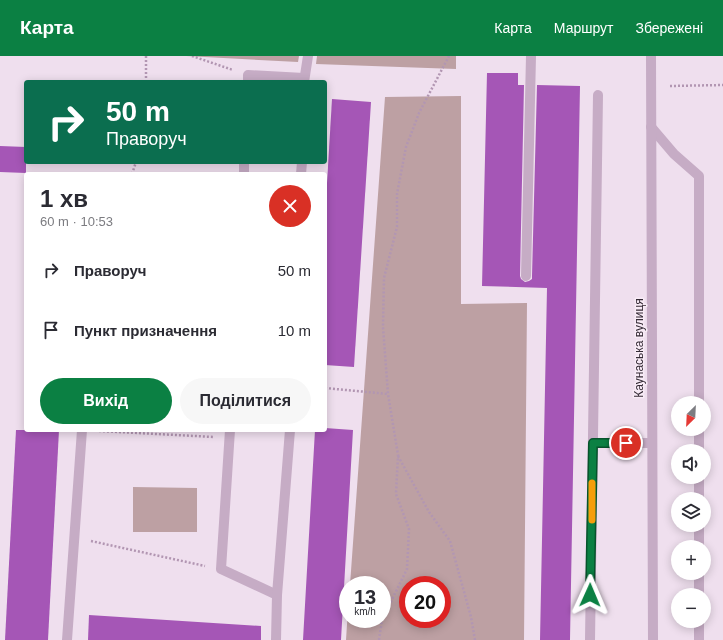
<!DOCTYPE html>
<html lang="uk">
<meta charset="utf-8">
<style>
:root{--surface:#fff;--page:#f7f7f7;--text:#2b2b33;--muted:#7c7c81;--accent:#0b8043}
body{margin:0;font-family:Helvetica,sans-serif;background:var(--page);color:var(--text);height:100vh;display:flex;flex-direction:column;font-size:15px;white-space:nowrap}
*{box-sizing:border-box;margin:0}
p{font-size:13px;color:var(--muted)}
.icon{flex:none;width:22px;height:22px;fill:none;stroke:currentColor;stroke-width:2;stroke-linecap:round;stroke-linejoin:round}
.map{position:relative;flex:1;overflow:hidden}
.drawer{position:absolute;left:24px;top:116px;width:303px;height:260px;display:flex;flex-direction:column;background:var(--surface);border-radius:4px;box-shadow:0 2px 10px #0003}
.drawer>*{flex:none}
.hud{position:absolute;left:24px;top:24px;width:303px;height:84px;border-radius:4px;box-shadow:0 2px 10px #0003;background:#0b6e4f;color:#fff;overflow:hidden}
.needle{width:26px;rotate:204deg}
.controls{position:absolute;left:671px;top:340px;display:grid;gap:8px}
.controls a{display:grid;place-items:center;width:40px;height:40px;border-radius:50%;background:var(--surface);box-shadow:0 2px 10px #0003;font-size:20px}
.speed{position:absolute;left:339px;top:520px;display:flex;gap:8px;font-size:20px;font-weight:700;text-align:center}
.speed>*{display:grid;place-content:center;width:52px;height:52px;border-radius:50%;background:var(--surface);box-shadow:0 2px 10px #0003;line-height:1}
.speed small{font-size:10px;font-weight:400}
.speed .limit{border:6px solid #d22;background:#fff;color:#111}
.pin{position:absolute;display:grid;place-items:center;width:34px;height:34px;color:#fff;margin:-17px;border:2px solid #fff;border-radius:50%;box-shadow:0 1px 4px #0007}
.me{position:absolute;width:44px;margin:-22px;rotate:1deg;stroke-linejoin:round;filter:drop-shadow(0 0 3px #0008)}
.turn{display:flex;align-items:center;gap:14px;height:84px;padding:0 16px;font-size:18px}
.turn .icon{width:52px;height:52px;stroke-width:2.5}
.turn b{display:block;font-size:28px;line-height:34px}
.round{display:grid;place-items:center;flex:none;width:42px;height:42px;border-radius:21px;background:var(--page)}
.overview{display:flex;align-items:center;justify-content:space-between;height:68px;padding:0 16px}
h1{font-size:24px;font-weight:800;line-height:30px}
.button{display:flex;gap:8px;margin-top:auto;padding:8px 16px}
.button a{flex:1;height:46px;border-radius:24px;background:var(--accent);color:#fff;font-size:16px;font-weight:800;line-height:46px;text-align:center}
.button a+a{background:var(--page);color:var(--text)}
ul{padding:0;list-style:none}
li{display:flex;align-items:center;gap:12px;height:60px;padding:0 16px}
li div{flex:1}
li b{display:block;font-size:15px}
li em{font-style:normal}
header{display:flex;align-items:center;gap:24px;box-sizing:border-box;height:56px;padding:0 20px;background:var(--accent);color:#fff}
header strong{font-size:19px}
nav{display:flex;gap:22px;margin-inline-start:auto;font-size:14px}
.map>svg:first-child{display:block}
</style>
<header>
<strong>Карта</strong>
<nav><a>Карта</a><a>Маршрут</a><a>Збережені</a></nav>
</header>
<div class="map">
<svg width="723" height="584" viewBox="0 0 723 584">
<rect width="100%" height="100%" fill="#efdfee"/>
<!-- green -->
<g fill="#bda0a3" fill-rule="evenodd">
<polygon points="186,0 299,0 298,6"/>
<polygon points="317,0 456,0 456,13 316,8"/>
<path d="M 461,40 L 461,248 L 527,247 L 524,584 L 346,584 L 348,553 L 348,563 L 382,563 L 382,529 L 350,529 L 385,41 ZM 408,529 L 442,529 L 442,563 L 408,563 Z"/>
<polygon points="133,431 197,432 197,476 133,476"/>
</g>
<!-- building -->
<g fill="#a556b6">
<polygon points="487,17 518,17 518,29 524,29 520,220 521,223 525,226 529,225 532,223 532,220 537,29 580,30 570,584 540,584 547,232 482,230"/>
<polygon points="332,43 371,46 354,311 325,309 325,161"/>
<polygon points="0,90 26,91 26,117 0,116"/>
<polygon points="325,372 353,374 341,584 303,584 315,374 325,374"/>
<polygon points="16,374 59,374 48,584 5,584"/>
<polygon points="89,559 261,570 261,584 88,584"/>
</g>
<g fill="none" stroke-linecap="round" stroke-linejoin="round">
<!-- path -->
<g stroke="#b296b2" stroke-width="2.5" stroke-dasharray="2 2" stroke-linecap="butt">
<polyline points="192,0 233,14"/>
<polyline points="146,26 146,0"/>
<polyline points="670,30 723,29"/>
<polyline points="132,118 136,106"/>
<polyline points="325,332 388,338"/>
<polyline points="99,375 214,381"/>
<polyline points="398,400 429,456 450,485 471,561 475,584"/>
<polyline points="91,485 205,510"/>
<polyline points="379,584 382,564 407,513 409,473 396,438 398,399 388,338 383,271 384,222 397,171 397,138 406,91 419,57 449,0"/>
</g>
<!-- lane -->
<g stroke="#c6acc5" stroke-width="10">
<polyline points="248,26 248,19 304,22"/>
<polyline points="304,26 308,0"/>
<polyline points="651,71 674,98 699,120 699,347"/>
<polyline points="244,118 244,106"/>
<polyline points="301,118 302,106"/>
<polyline points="526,220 531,0"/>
<polyline points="699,373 699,395"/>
<polyline points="230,374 221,513 277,539"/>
<polyline points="593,387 652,387"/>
<polyline points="699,421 699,443"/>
<polyline points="699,469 699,491"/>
<polyline points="699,517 699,539"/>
<polyline points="699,565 699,584"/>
<polyline points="67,584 82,374"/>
<polyline points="276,584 277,539 290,374"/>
<polyline points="590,584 598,39"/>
</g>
<!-- street -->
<polyline stroke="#c6acc5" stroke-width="10" points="651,0 653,584"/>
</g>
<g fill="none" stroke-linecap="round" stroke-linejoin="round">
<!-- route casing -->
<g stroke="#07532c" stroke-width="10">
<polyline id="route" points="590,539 593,387 626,387"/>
</g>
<!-- route -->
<use href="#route" stroke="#0b8043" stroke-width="7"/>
<!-- slow -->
<polyline stroke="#f59e0b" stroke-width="7" points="592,464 592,427"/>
</g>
<g text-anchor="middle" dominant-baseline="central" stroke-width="3" stroke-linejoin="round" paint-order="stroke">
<!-- street labels -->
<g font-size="12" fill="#342a35" stroke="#f8ebf6">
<text transform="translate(639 292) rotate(-90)">Каунаська вулиця</text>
</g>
</g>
</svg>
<div class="controls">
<a><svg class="needle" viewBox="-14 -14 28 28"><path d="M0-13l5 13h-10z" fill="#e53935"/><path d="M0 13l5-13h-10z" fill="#7c7c81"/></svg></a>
<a><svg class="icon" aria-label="sound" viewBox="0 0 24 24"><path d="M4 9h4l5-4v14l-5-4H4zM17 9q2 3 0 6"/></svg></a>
<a><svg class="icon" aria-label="layers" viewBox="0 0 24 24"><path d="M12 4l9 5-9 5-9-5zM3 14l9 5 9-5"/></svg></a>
<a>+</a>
<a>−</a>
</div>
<div class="speed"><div>13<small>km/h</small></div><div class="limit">20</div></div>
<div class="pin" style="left:626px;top:387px;background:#d93025"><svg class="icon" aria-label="arrive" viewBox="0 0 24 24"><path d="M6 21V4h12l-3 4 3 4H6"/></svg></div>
<svg class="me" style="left:590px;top:539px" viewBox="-20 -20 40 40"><path d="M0-17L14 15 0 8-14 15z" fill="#0b8043" stroke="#fff" stroke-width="4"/></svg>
<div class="hud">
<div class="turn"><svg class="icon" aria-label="right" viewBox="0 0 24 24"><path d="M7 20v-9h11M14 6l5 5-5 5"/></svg><div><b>50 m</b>Праворуч</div></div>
</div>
<section class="drawer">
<div class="overview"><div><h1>1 хв</h1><p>60 m · 10:53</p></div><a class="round" style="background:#d93025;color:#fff"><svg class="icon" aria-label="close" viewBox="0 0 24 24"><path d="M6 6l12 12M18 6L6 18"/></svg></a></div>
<ul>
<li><svg class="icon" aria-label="right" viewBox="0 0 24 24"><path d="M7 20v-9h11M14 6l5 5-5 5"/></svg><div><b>Праворуч</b></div><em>50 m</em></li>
<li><svg class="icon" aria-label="arrive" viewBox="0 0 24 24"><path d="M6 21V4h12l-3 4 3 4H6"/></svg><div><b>Пункт призначення</b></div><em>10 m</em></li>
</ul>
<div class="button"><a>Вихід</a><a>Поділитися</a></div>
</section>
</div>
